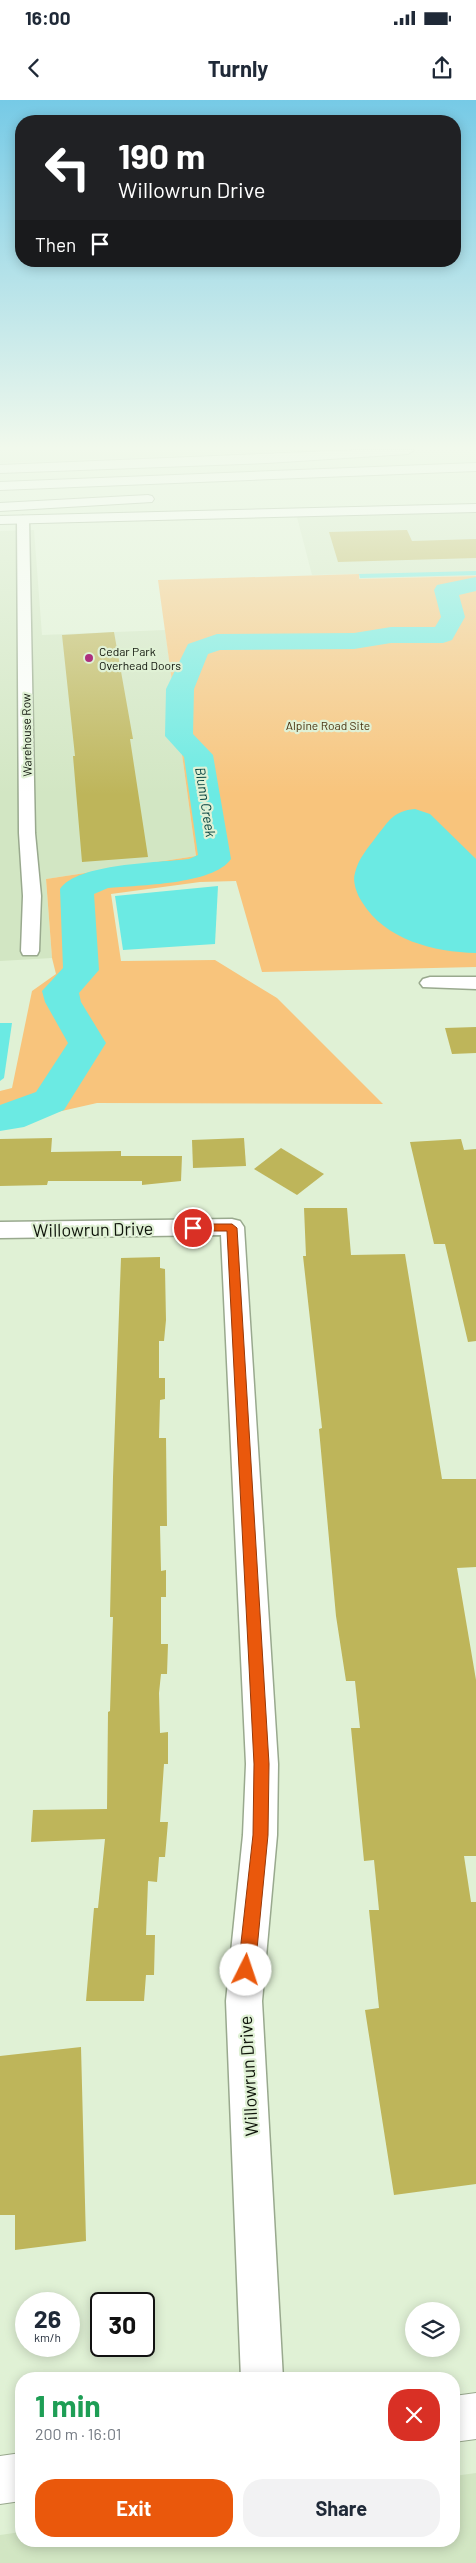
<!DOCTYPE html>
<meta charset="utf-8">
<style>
:root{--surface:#fff;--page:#f2f2f3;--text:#1f2937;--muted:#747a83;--accent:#ea580c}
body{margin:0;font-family:Barlow,sans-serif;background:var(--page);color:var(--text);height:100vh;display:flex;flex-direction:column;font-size:19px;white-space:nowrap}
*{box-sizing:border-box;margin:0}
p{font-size:16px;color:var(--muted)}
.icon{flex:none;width:28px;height:28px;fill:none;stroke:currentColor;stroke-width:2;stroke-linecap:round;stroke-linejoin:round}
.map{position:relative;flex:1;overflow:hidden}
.details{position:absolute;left:15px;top:2272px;width:445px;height:175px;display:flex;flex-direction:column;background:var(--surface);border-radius:20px;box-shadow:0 2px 12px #0003}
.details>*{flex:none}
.banner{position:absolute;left:15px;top:15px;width:446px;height:152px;border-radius:20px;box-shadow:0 2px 12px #0003;background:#202124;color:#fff;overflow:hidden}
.controls{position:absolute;left:405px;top:2202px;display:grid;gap:10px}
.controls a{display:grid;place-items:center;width:55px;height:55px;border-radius:50%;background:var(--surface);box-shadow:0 2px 12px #0003;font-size:25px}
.speed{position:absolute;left:15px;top:2192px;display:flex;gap:10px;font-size:25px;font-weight:700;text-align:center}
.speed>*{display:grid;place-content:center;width:65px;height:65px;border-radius:50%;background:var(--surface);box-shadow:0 2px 12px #0003;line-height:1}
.speed small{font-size:12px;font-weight:400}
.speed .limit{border:2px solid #111;border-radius:8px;background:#fff;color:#111}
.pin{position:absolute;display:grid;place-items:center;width:42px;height:42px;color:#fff;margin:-21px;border:2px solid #fff;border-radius:50%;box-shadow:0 1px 5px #0007}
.me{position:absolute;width:55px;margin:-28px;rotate:4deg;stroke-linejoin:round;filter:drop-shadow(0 0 4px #0008)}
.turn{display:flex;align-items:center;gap:18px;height:105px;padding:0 20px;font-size:22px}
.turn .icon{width:65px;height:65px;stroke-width:2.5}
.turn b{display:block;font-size:35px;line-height:42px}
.then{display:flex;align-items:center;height:48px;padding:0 20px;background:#0003;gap:10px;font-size:19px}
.round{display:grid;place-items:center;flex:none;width:52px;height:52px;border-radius:20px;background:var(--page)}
.summary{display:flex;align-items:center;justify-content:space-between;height:85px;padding:0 20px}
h1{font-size:30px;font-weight:700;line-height:38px;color:#1e9e55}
.button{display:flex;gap:10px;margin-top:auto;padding:10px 20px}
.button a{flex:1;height:58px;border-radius:20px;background:var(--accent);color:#fff;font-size:20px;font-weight:700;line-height:58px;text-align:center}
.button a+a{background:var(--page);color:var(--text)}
.status{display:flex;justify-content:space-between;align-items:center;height:35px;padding:0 25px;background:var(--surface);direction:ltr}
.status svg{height:14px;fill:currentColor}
header{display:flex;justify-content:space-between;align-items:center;height:65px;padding:0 20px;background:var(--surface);font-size:22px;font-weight:700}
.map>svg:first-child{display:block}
</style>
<div class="status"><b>16:00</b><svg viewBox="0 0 49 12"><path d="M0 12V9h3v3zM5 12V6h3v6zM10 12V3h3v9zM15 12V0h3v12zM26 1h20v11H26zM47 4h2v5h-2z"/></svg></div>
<header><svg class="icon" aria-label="back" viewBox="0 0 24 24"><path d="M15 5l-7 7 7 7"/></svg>Turnly<svg class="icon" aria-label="share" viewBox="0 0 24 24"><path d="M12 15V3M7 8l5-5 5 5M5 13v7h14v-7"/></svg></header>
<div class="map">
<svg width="476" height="2463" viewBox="0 0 476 2463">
<rect width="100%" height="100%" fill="#e0f1d5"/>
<!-- built -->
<g fill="#d2e6c3">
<polygon points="0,350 313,350 0,363"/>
<polygon points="476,412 476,476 359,479 358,474 312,475 297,417"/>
<polygon points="34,430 42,535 165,530 196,756 46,779 52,858 0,861 0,431"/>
<polygon points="476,2373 476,2463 0,2463 0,2435 21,2432 21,2441 454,2441 454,2376"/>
</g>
<!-- green -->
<polygon fill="#f8c47c" points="359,474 359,479 476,476 476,867 262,872 236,781 200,782 111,794 121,861 215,860 277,898 383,1004 97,1003 0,1025 0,991 12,988 32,891 56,874 52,858 46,779 196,756 158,480"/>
<!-- water -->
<g fill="#6beae3">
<polygon points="476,471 476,475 360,478 359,474"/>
<path d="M 415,709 L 430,714 L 476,759 L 476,853 C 434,852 385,840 362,802 C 357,795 352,781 355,773 C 358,759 368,748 376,737 C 389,721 393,711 415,709 Z"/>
<polygon points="218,786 215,844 123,850 115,796"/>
<polygon points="0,923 12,923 4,978 0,981"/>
</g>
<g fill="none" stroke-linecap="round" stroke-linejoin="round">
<!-- river -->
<path fill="#6beae3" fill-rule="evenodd" d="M 476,477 L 476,491 L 459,495 L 465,517 L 452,540 L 443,543 L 391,543 L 354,549 L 220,550 L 208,554 L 194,589 L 193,634 L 213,655 L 231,759 C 213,785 138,785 108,788 L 94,794 L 99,870 L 79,893 L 81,902 L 106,943 L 64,1010 L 24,1027 L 0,1031 L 0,1005 L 36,992 L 68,943 L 45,902 L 42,891 L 63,868 L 60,789 C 78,763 158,763 189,759 L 198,755 L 184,657 L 165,636 L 166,589 L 188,544 L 217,534 L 354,533 L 391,527 L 435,527 L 441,517 L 434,490 L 437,485 Z"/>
</g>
<!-- building -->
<g fill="#beb55a">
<polygon points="407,430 412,441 476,439 476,458 338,462 329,432"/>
<polygon points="114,532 133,639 130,639 148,757 82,762 73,656 75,656 62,535"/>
<polygon points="476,927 476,953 452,954 445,928"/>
<polygon points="52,1038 51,1052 121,1051 121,1056 182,1056 181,1081 142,1085 142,1081 48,1081 47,1085 0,1086 0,1039"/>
<polygon points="244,1038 246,1066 193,1068 192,1040"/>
<polygon points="461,1039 464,1050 476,1049 476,1241 468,1242 445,1144 434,1144 410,1042"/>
<polygon points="281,1048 324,1074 297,1095 254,1069"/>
<polygon points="304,1108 347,1108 351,1155 405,1154 442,1379 476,1379 476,1467 457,1468 476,1580 476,1756 464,1756 471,1802 476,1802 476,2084 394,2095 365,1910 379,1908 369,1810 379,1810 374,1760 364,1761 351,1628 360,1628 355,1581 346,1581 336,1516 319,1329 322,1328 303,1156 306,1156"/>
<polygon points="160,1157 160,1168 165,1169 166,1220 164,1241 159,1241 159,1278 165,1278 165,1299 160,1300 159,1338 166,1338 167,1426 160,1426 161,1471 166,1470 166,1497 161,1497 161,1544 168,1544 167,1574 161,1574 159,1593 160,1633 168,1632 168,1664 164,1664 160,1722 168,1722 165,1757 159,1757 157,1782 148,1781 146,1835 155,1835 154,1875 146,1875 144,1901 86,1901 94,1808 98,1808 105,1739 31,1742 33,1710 107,1709 108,1612 110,1611 113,1517 110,1517 113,1377 121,1158"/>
<polygon points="81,1947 86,2141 15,2150 15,2115 0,2115 0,1956"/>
</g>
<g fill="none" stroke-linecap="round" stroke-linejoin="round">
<!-- minor casing -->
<g stroke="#99a98e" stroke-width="3">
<g id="minor">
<polygon points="23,416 29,420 35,733 41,796 39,851 37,855 23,855 21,851 23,796 19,733 17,420"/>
<polygon points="430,877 476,877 476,889 423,887 420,883 423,879"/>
<polygon points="232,1119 240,1121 244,1127 278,1664 277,1735 262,1901 283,2279 241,2279 226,1901 243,1735 246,1664 221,1135 0,1138 0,1122"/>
</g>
</g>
<!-- tertiary casing -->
<g stroke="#99a98e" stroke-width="2">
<g id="tertiary">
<polygon points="476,2293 476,2339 454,2342 454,2296"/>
<polygon points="21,2353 21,2401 0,2404 0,2356"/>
</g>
</g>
<!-- secondary casing -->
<g stroke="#99a98e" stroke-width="2">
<g id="secondary">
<polygon points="356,350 414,350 408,354 267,363 0,373 0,365"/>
<polygon points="476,404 476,412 0,424 0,416"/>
</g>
</g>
<!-- motorway casing -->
<g stroke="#99a98e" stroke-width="2">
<g id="motorway">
<polygon points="476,363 476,371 0,390 0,382"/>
<polygon points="148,395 152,396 154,399 152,402 0,411 0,403"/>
</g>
</g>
<!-- minor -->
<use href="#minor" fill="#fff" fill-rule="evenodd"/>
<!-- tertiary -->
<use href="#tertiary" fill="#fff" fill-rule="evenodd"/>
<!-- secondary -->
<use href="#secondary" fill="#fff" fill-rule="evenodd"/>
<!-- motorway -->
<use href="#motorway" fill="#fff" fill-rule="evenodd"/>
</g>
<!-- sky -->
<linearGradient id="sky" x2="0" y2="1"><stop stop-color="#76cae6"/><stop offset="0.5" stop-color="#f1f9ec"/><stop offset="1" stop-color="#f1f9ec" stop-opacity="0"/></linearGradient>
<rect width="476" height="695" fill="url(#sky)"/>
<!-- route -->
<polygon fill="#ea580c" stroke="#983908" points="193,1124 232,1124 237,1128 269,1664 268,1735 255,1870 252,1876 246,1878 241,1876 238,1870 253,1735 254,1664 227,1131 189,1131 188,1128"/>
<!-- markers -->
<circle fill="#ad2f7e" stroke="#e0f1d5" stroke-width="2" cx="89" cy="558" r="5"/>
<g text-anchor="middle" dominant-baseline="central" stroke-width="4.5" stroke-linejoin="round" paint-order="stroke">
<!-- far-poi labels -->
<g font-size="12" fill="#0f140b" stroke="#e0f1d5" text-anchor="start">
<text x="99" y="551">Cedar Park<tspan x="99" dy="14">Overhead Doors</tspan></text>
</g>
<!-- far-park labels -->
<g font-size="12" fill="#493312" stroke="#e0f1d5">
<text x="328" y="625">Alpine Road Site</text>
</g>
<!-- far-street labels -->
<g font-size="12" fill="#0f140b" stroke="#e0f1d5">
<text transform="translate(26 635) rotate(-91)">Warehouse Row</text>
</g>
<!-- far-water labels -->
<g font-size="14" font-style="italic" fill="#003e3c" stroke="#e0f1d5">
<text transform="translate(206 702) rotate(81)">Blunn Creek</text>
</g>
<!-- near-street labels -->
<g font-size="18" fill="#0f140b" stroke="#e0f1d5">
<text transform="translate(93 1129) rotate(-1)">Willowrun Drive</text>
<text transform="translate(248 1976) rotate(-93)">Willowrun Drive</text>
</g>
</g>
</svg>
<div class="controls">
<a><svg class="icon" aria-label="layers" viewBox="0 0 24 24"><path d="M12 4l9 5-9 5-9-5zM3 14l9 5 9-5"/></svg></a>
</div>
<div class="speed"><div>26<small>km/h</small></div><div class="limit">30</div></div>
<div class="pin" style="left:193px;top:1128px;background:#d93025"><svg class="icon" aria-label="arrive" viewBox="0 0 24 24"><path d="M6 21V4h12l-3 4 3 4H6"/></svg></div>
<svg class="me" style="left:246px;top:1870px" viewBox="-20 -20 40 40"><circle r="19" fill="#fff"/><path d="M0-13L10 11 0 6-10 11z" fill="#ea580c"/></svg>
<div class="banner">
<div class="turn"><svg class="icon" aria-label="left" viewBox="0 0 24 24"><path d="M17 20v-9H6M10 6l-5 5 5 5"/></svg><div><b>190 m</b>Willowrun Drive</div></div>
<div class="then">Then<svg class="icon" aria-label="arrive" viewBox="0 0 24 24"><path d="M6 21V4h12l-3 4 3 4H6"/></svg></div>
</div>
<section class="details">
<div class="summary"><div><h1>1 min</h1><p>200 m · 16:01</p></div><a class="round" style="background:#d93025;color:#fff"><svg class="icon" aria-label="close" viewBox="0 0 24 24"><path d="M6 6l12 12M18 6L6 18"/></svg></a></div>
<div class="button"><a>Exit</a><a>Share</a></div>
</section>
</div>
